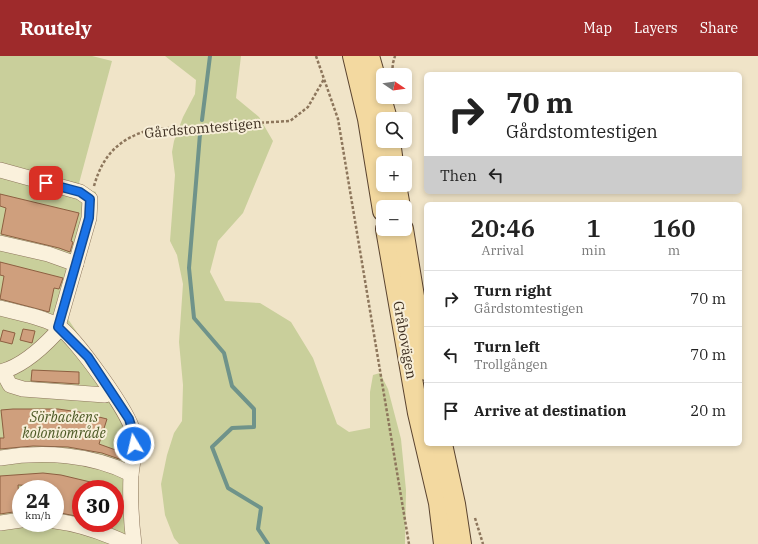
<!DOCTYPE html>
<meta charset="utf-8">
<style>
:root{--surface:#fff;--page:#f2f2f2;--text:#222;--muted:#767676;--line:#e0e0e0;--accent:#9e2a2b}
body{margin:0;font-family:"IBM Plex Serif",serif;background:var(--page);color:var(--text);height:100vh;display:flex;flex-direction:column;font-size:15px;white-space:nowrap}
*{box-sizing:border-box;margin:0}
p{font-size:13px;color:var(--muted)}
.icon{flex:none;width:22px;height:22px;fill:none;stroke:currentColor;stroke-width:2;stroke-linecap:round;stroke-linejoin:round}
.map{position:relative;flex:1;overflow:hidden}
.details{position:absolute;left:424px;top:146px;width:318px;height:244px;display:flex;flex-direction:column;background:var(--surface);border-radius:6px;box-shadow:0 2px 6px #0003}
.details>*{flex:none}
.guide{position:absolute;left:424px;top:16px;width:318px;height:122px;border-radius:6px;box-shadow:0 2px 6px #0003;background:#fff;color:var(--text);overflow:hidden}
.needle{width:26px;rotate:103deg}
.controls{position:absolute;left:376px;top:12px;display:grid;gap:8px}
.controls a{display:grid;place-items:center;width:36px;height:36px;border-radius:6px;background:var(--surface);box-shadow:0 2px 6px #0003;font-size:20px}
.speed{position:absolute;left:12px;top:424px;display:flex;gap:8px;font-size:20px;font-weight:700;text-align:center}
.speed>*{display:grid;place-content:center;width:52px;height:52px;border-radius:50%;background:var(--surface);box-shadow:0 2px 6px #0003;line-height:1}
.speed small{font-size:10px;font-weight:400}
.speed .limit{border:6px solid #d22;background:#fff;color:#111}
.pin{position:absolute;display:grid;place-items:center;width:34px;height:34px;color:#fff;margin:-17px;border-radius:8px;box-shadow:0 2px 6px #0006}
.me{position:absolute;width:44px;margin:-22px;rotate:351deg;stroke-linejoin:round;filter:drop-shadow(0 0 3px #0008)}
.turn{display:flex;align-items:center;gap:14px;height:84px;padding:0 16px;font-size:18px}
.turn .icon{width:52px;height:52px;stroke-width:2.5}
.turn b{display:block;font-size:28px;line-height:34px}
.then{display:flex;align-items:center;height:38px;padding:0 16px;background:#0003;gap:8px;font-size:15px}
.eta{display:flex;justify-content:space-evenly;align-items:center;height:68px;text-align:center}
.eta b{font-size:24px;font-weight:600;line-height:28px}
ul{padding:0;list-style:none}
li{display:flex;align-items:center;gap:12px;height:56px;padding:0 16px;border-top:1px solid var(--line)}
li div{flex:1}
li b{display:block;font-size:15px}
li em{font-style:normal}
header{display:flex;align-items:center;gap:24px;box-sizing:border-box;height:56px;padding:0 20px;background:var(--accent);color:#fff}
header strong{font-size:19px}
nav{display:flex;gap:22px;margin-inline-start:auto;font-size:14px}
.map>svg:first-child{display:block}
</style>
<header>
<strong>Routely</strong>
<nav><a>Map</a><a>Layers</a><a>Share</a></nav>
</header>
<div class="map">
<svg width="758" height="488" viewBox="0 0 758 488">
<rect width="100%" height="100%" fill="#f0e4c8"/>
<!-- green -->
<g fill="#c9cf9b" fill-rule="evenodd">
<path d="M 0,0 L 92,0 L 112,5 L 78,131 L 96,136 L 68,263 L 124,346 L 141,376 L 138,417 L 139,469 L 141,488 L 0,488 ZM 21,433 L 55,433 L 55,467 L 21,467 ZM 81,433 L 115,433 L 115,467 L 81,467 Z"/>
<polygon points="165,0 241,0 236,42 259,61 273,85 243,157 218,185 210,216 225,245 260,247 291,266 313,302 337,368 349,376 370,372 370,336 373,319 380,317 388,333 401,383 406,434 405,488 179,488 174,482 165,459 161,428 167,399 174,377 182,365 183,329 179,286 183,228 177,199 170,185 175,119 172,96 174,85 183,61 195,38 196,24"/>
</g>
<g fill="none" stroke-linecap="round" stroke-linejoin="round">
<!-- stream -->
<g stroke="#6f938a" stroke-width="4">
<polyline points="202,64 210,0"/>
<polyline points="200,78 189,212 194,262 224,297 232,330 254,353 254,371 232,372 212,391 228,432 261,452 258,473 268,488"/>
</g>
</g>
<!-- building -->
<g fill="#cf9f7d" stroke="#8d5f41">
<polygon points="0,138 79,157 71,185 73,186 70,196 59,192 1,178 6,152 0,150"/>
<polygon points="0,206 63,222 59,233 54,232 49,256 0,243 4,220 0,219"/>
<polygon points="23,273 35,275 32,287 20,284"/>
<polygon points="3,274 15,277 12,288 0,285"/>
<polygon points="32,314 79,316 79,328 31,325"/>
<polygon points="13,353 58,353 79,356 107,363 99,388 124,397 122,404 102,397 68,391 33,390 0,393 0,382 4,382 1,354"/>
<polygon points="43,417 61,419 103,429 102,433 81,433 81,461 55,456 55,431 18,429 20,455 0,458 0,420"/>
</g>
<g fill="none" stroke-linecap="round" stroke-linejoin="round">
<!-- minor casing -->
<g stroke="#8d765c" stroke-width="16">
<g id="minor">
<path d="M 0,114 L 80,136 L 90,143 L 89,162 L 56,277 C 42,292 21,311 0,316"/>
<polyline points="0,187 48,198 76,208"/>
<path d="M 0,252 C 18,257 41,260 58,270 C 75,281 129,356 133,376 C 136,390 133,404 131,418 C 130,442 131,465 134,488"/>
<polyline points="3,316 10,329 23,333 105,339 111,336"/>
<path d="M 0,402 C 43,395 92,398 131,418"/>
<path d="M 55,465 C 80,468 105,477 128,488"/>
<polyline points="0,467 21,464"/>
</g>
</g>
<!-- major casing -->
<g stroke="#5b4430" stroke-width="22">
<g id="major">
<polyline points="353,0 368,63 383,155"/>
<polyline points="369,0 387,63"/>
<polyline points="390,85 393,107"/>
<polyline points="396,129 400,151"/>
<polyline points="386,173 418,357 439,447 444,488"/>
<polyline points="403,173 426,314"/>
<polyline points="442,388 455,448 461,488"/>
</g>
</g>
<!-- path -->
<g stroke="#8d765c" stroke-width="2.5" stroke-dasharray="3 2" stroke-linecap="butt">
<polyline points="316,0 338,63 409,488"/>
<polyline points="392,17 393,7 395,0"/>
<path d="M 94,130 C 103,98 120,82 152,73 L 290,65 L 308,51 L 324,23"/>
<polyline points="475,462 483,488"/>
</g>
<!-- minor -->
<use href="#minor" stroke="#faf1dc" stroke-width="15"/>
<!-- major -->
<use href="#major" stroke="#f3d9a0" stroke-width="20"/>
</g>
<g fill="none" stroke-linecap="round" stroke-linejoin="round">
<!-- route casing -->
<g stroke="#114b97" stroke-width="10">
<polyline id="route" points="46,127 80,136 90,143 89,162 58,271 88,301 129,363 133,376 134,388"/>
</g>
<!-- route -->
<use href="#route" stroke="#1a73e8" stroke-width="7"/>
</g>
<g text-anchor="middle" dominant-baseline="central" stroke-width="4" stroke-linejoin="round" paint-order="stroke">
<!-- street labels -->
<g font-size="14" fill="#3d2e20" stroke="#f7eed8">
<text transform="translate(203 72) rotate(-5)">Gårdstomtestigen</text>
<text transform="translate(405 284) rotate(80)">Gråbovägen</text>
</g>
<!-- park labels -->
<g font-size="14" font-style="italic" fill="#4d5a26" stroke="#f7eed8">
<text x="64" y="361">Sörbackens<tspan x="64" dy="16">koloniområde</tspan></text>
</g>
</g>
</svg>
<div class="controls">
<a><svg class="needle" viewBox="-14 -14 28 28"><path d="M0-13l5 13h-10z" fill="#e53935"/><path d="M0 13l5-13h-10z" fill="#767676"/></svg></a>
<a><svg class="icon" aria-label="search" viewBox="0 0 24 24"><circle cx="10" cy="10" r="6"/><path d="M15 15l6 6"/></svg></a>
<a>+</a>
<a>−</a>
</div>
<div class="speed"><div>24<small>km/h</small></div><div class="limit">30</div></div>
<div class="pin" style="left:46px;top:127px;background:#d93025"><svg class="icon" aria-label="arrive" viewBox="0 0 24 24"><path d="M6 21V4h12l-3 4 3 4H6"/></svg></div>
<svg class="me" style="left:134px;top:388px" viewBox="-20 -20 40 40"><circle r="17" fill="#1a73e8" stroke="#fff" stroke-width="3"/><path d="M0-11L8 9 0 5-8 9z" fill="#fff"/></svg>
<div class="guide">
<div class="turn"><svg class="icon" aria-label="right" viewBox="0 0 24 24"><path d="M7 20v-9h11M14 6l5 5-5 5"/></svg><div><b>70 m</b>Gårdstomtestigen</div></div>
<div class="then">Then<svg class="icon" aria-label="left" viewBox="0 0 24 24"><path d="M17 20v-9H6M10 6l-5 5 5 5"/></svg></div>
</div>
<section class="details">
<div class="eta">
<div><b>20:46</b><p>Arrival</p></div>
<div><b>1</b><p>min</p></div>
<div><b>160</b><p>m</p></div>
</div>
<ul>
<li><svg class="icon" aria-label="right" viewBox="0 0 24 24"><path d="M7 20v-9h11M14 6l5 5-5 5"/></svg><div><b>Turn right</b><p>Gårdstomtestigen</p></div><em>70 m</em></li>
<li><svg class="icon" aria-label="left" viewBox="0 0 24 24"><path d="M17 20v-9H6M10 6l-5 5 5 5"/></svg><div><b>Turn left</b><p>Trollgången</p></div><em>70 m</em></li>
<li><svg class="icon" aria-label="arrive" viewBox="0 0 24 24"><path d="M6 21V4h12l-3 4 3 4H6"/></svg><div><b>Arrive at destination</b></div><em>20 m</em></li>
</ul>
</section>
</div>
